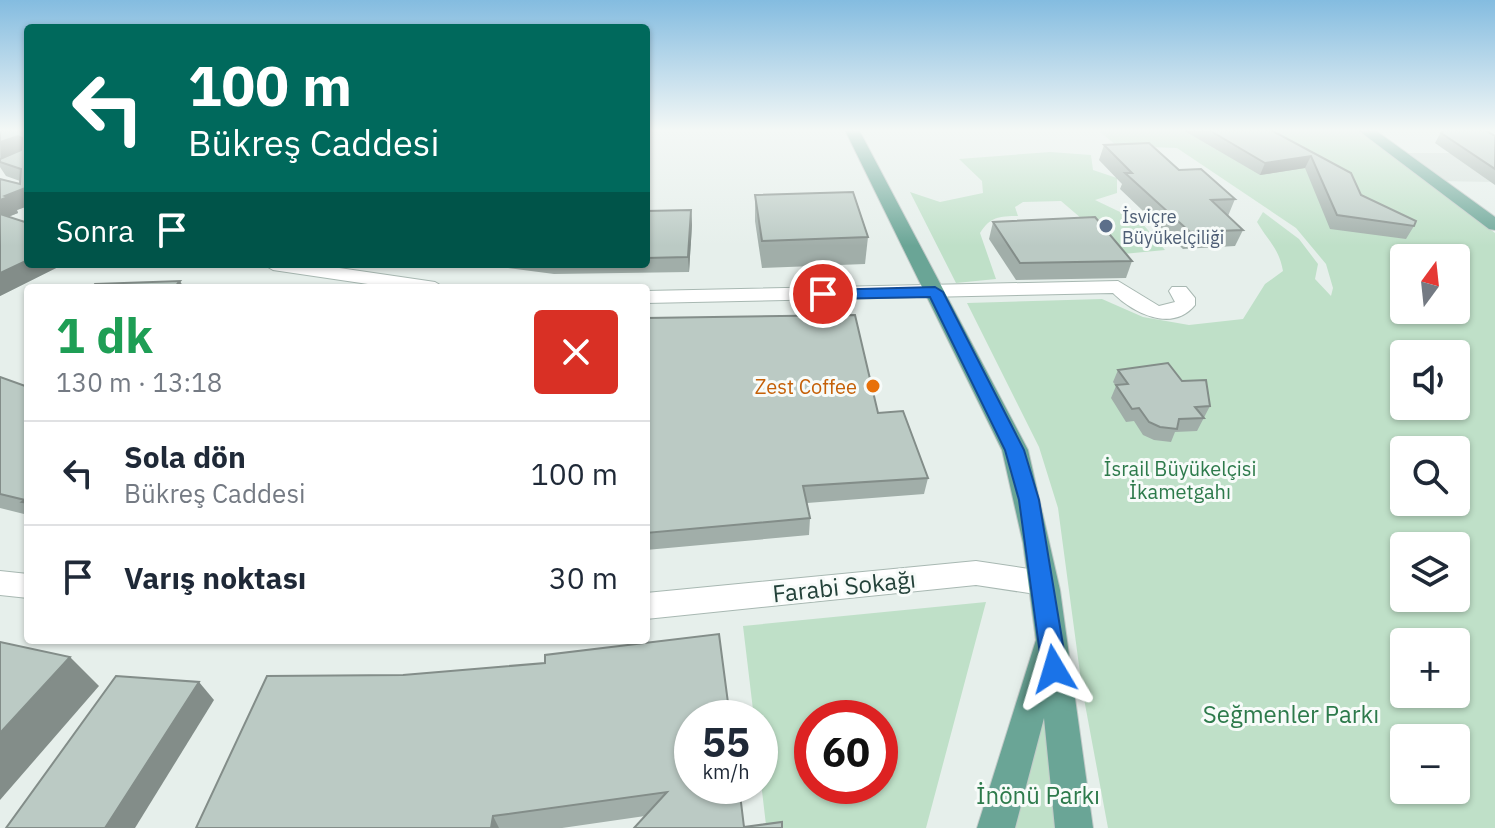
<!DOCTYPE html>
<html lang="tr">
<meta charset="utf-8">
<style>
:root{--surface:#fff;--page:#f2f2f3;--text:#1f2937;--muted:#747a83;--line:#e0e1e3}
body{margin:0;font-family:"IBM Plex Sans",sans-serif;background:var(--page);color:var(--text);height:100vh;display:flex;flex-direction:column;font-size:30px;white-space:nowrap}
*{box-sizing:border-box;margin:0}
p{font-size:26px;color:var(--muted)}
.icon{flex:none;width:44px;height:44px;fill:none;stroke:currentColor;stroke-width:2;stroke-linecap:round;stroke-linejoin:round}
.map{position:relative;flex:1;overflow:hidden}
.side{position:absolute;left:24px;top:284px;width:626px;height:360px;display:flex;flex-direction:column;background:var(--surface);border-radius:8px;box-shadow:0 2px 6px #0004}
.side>*{flex:none}
.hud{position:absolute;left:24px;top:24px;width:626px;height:244px;border-radius:8px;box-shadow:0 2px 6px #0004;background:#00695c;color:#fff;overflow:hidden}
.needle{width:52px;rotate:15deg}
.buttons{position:absolute;left:1390px;top:244px;display:grid;gap:16px}
.buttons a{display:grid;place-items:center;width:80px;height:80px;border-radius:8px;background:var(--surface);box-shadow:0 2px 6px #0004;font-size:40px}
.speed{position:absolute;left:674px;top:700px;display:flex;gap:16px;font-size:40px;font-weight:700;text-align:center}
.speed>*{display:grid;place-content:center;width:104px;height:104px;border-radius:50%;background:var(--surface);box-shadow:0 2px 6px #0004;line-height:1}
.speed small{font-size:20px;font-weight:400}
.speed .limit{border:12px solid #d22;background:#fff;color:#111}
.pin{position:absolute;display:grid;place-items:center;width:68px;height:68px;color:#fff;margin:-34px;border:4px solid #fff;border-radius:50%;box-shadow:0 2px 8px #0007}
.me{position:absolute;width:88px;margin:-44px;rotate:353deg;stroke-linejoin:round;filter:drop-shadow(0 0 6px #0008)}
.turn{display:flex;align-items:center;gap:28px;height:168px;padding:0 32px;font-size:36px}
.turn .icon{width:104px;height:104px;stroke-width:2.5}
.turn b{display:block;font-size:56px;line-height:68px}
.then{display:flex;align-items:center;height:76px;padding:0 32px;background:#0003;gap:16px;font-size:30px}
.round{display:grid;place-items:center;flex:none;width:84px;height:84px;border-radius:8px;background:var(--page)}
.head{display:flex;align-items:center;justify-content:space-between;height:136px;padding:0 32px}
h1{font-size:48px;font-weight:700;line-height:60px;color:#1e9e55}
ul{padding:0;list-style:none}
li{display:flex;align-items:center;gap:24px;height:104px;padding:0 32px;border-top:2px solid var(--line)}
li div{flex:1}
li b{display:block;font-size:30px}
li em{font-style:normal}
.map>svg:first-child{display:block}
</style>
<div class="map">
<svg width="1495" height="828" viewBox="0 0 1495 828">
<rect width="100%" height="100%" fill="#e6efeb"/>
<!-- built -->
<polygon fill="#d4dfda" points="1397,153 1495,153 1495,182 1436,181"/>
<!-- green -->
<g fill="#bfe0c8" fill-rule="evenodd">
<path d="M 1098,130 L 1357,130 L 1495,233 L 1495,828 L 1108,828 L 1082,688 L 1058,508 L 1039,447 L 967,303 L 1102,299 L 1143,317 L 1189,325 L 1243,319 L 1265,284 L 1283,271 C 1279,248 1268,241 1257,222 L 1263,212 L 1299,239 L 1318,264 L 1315,279 L 1331,296 L 1333,288 L 1326,264 L 1296,228 L 1177,148 L 1117,146 ZM 1404,258 L 1456,258 L 1456,310 L 1404,310 ZM 1404,354 L 1456,354 L 1456,406 L 1404,406 ZM 1404,450 L 1456,450 L 1456,502 L 1404,502 ZM 1404,546 L 1456,546 L 1456,598 L 1404,598 ZM 1404,642 L 1456,642 L 1456,694 L 1404,694 ZM 1404,738 L 1456,738 L 1456,790 L 1404,790 Z"/>
<path d="M 1050,152 L 1091,155 L 1093,170 L 1117,178 L 1117,193 L 1095,200 L 1141,222 L 1165,250 L 1123,254 L 1061,201 L 1023,202 L 1015,207 L 1018,216 C 999,216 990,217 980,233 L 996,279 L 956,283 L 910,192 L 940,202 L 983,193 L 982,181 L 959,159 Z"/>
<path d="M 986,602 L 926,828 L 777,828 L 766,825 L 760,774 L 760,718 L 754,718 L 743,626 ZM 812,718 L 880,718 L 880,786 L 812,786 Z"/>
<polygon points="1051,638 1074,828 996,828"/>
</g>
<g fill="none" stroke-linecap="round" stroke-linejoin="round">
<!-- minor casing -->
<g stroke="#a8b8b2" stroke-width="2">
<g id="minor">
<polygon points="263,264 312,264 435,282 445,288 395,288 273,270"/>
<path d="M 1118,281 L 1159,306 L 1175,302 L 1169,291 L 1172,287 L 1186,287 L 1195,298 L 1195,305 C 1172,333 1133,313 1113,293 L 646,303 L 646,291 Z"/>
<polygon points="976,561 1042,571 1052,574 1057,583 1052,592 1042,595 976,585 646,619 646,593"/>
<polygon points="0,571 28,574 28,598 0,595"/>
</g>
</g>
<!-- major casing -->
<g stroke="#c2cac8" stroke-width="2">
<g id="major">
<polygon points="845,130 859,130 1028,450 1060,590 1093,828 1055,828 1044,718 1015,828 977,828 1036,640 1023,543 1002,450"/>
<polygon points="1358,130 1375,130 1495,217 1495,230 1489,229"/>
</g>
</g>
<!-- minor -->
<use href="#minor" fill="#fff" fill-rule="evenodd"/>
<!-- major -->
<use href="#major" fill="#6aa596" fill-rule="evenodd"/>
</g>
<!-- wall -->
<g fill="#a1aea9">
<polygon points="0,130 28,130 28,206 17,210 18,213 8,217 28,264 64,264 0,296 0,179 20,184 20,181 6,176 0,167"/>
<polygon points="1183,130 1271,130 1351,173 1361,195 1414,226 1406,239 1330,229 1305,168 1260,175"/>
<polygon points="1442,130 1495,136 1495,185 1435,143"/>
<polygon points="1104,145 1179,170 1235,199 1228,216 1243,230 1235,246 1183,249 1120,189 1122,184 1099,160"/>
<polygon points="755,195 868,237 865,264 762,268 755,221"/>
<polygon points="691,210 692,225 689,272 554,274 477,264 646,264 646,211"/>
<polygon points="993,222 1132,261 1126,278 1016,280 989,239"/>
<polygon points="646,318 878,413 928,478 924,494 807,503 810,518 809,535 646,550"/>
<polygon points="1118,370 1182,381 1210,406 1197,431 1175,432 1171,442 1154,440 1143,435 1134,421 1126,422 1111,398 1116,386 1113,382"/>
<polygon points="0,377 28,387 28,515 0,508"/>
<polygon points="403,675 744,827 634,828 645,816 562,828 196,828"/>
</g>
<!-- shaded-wall -->
<g fill="#838d89">
<polygon points="18,136 27,150 1,159 0,142"/>
<polygon points="1311,156 1305,168 1260,175 1265,163"/>
<polygon points="28,187 28,206 17,210 18,213 0,220 0,200 5,196"/>
<polygon points="691,210 692,225 689,272 688,257"/>
<polygon points="28,260 28,264 64,264 0,296 0,273"/>
<polygon points="180,281 184,288 174,288"/>
<polygon points="70,657 99,686 0,800 0,733"/>
<polygon points="199,682 214,700 135,828 105,828"/>
<polygon points="493,816 499,828 491,828"/>
</g>
<!-- building -->
<g fill="#bbcac4" stroke="#838d89" stroke-width="2">
<polygon points="0,130 28,130 28,187 5,196 8,197 0,200 0,179 20,184 21,169 0,162 0,159 21,150 22,138 18,136 0,142"/>
<polygon points="1209,130 1271,130 1351,173 1361,195 1416,221 1414,226 1337,215 1311,156 1265,163"/>
<polygon points="1443,130 1485,130 1495,136 1495,169 1441,133"/>
<polygon points="1149,143 1179,170 1201,169 1235,199 1211,200 1243,230 1190,232 1125,173 1132,173 1104,145"/>
<polygon points="853,192 868,237 762,241 755,195"/>
<polygon points="691,210 688,257 646,258 646,211"/>
<polygon points="0,214 28,223 28,260 0,273"/>
<polygon points="1095,217 1132,261 1020,263 993,222"/>
<polygon points="180,281 174,288 92,288 95,284"/>
<polygon points="855,315 878,413 903,411 928,478 803,486 810,518 646,533 646,318"/>
<polygon points="1168,363 1182,381 1206,380 1210,406 1195,407 1204,418 1179,419 1177,429 1160,427 1149,422 1139,408 1132,409 1116,385 1128,384 1118,370"/>
<polygon points="0,377 28,387 28,503 22,502 25,500 0,494"/>
<polygon points="719,634 730,718 692,718 692,786 739,786 744,827 782,822 782,828 634,828 667,792 493,816 491,828 196,828 267,676 403,675 545,663 545,655"/>
<polygon points="0,642 70,657 0,733"/>
<polygon points="116,676 199,682 105,828 6,828"/>
</g>
<!-- sky -->
<linearGradient id="sky" x2="0" y2="1"><stop stop-color="#84bce0"/><stop offset="0.53" stop-color="#f4f8f6"/><stop offset="1" stop-color="#f4f8f6" stop-opacity="0"/></linearGradient>
<rect width="1495" height="246" fill="url(#sky)"/>
<!-- route -->
<polygon fill="#1a73e8" stroke="#114b97" stroke-width="2" points="935,287 943,292 1024,450 1039,500 1067,669 1063,677 1054,680 1046,677 1042,669 1019,500 1005,450 930,297 823,299 815,294 823,290"/>
<!-- markers -->
<circle fill="#5c6f8a" stroke="#f7fbf9" stroke-width="3" cx="1106" cy="226" r="8"/>
<circle fill="#e8710a" stroke="#f7fbf9" stroke-width="3" cx="873" cy="386" r="8"/>
<g text-anchor="middle" dominant-baseline="central" stroke-width="6" stroke-linejoin="round" paint-order="stroke">
<!-- far-service labels -->
<g font-size="18" fill="#4e5e75" stroke="#f7fbf9" text-anchor="start">
<text x="1122" y="216">İsviçre<tspan x="1122" dy="21">Büyükelçiliği</tspan></text>
</g>
<!-- food labels -->
<g font-size="20" fill="#c56008" stroke="#f7fbf9" text-anchor="end">
<text x="857" y="386">Zest Coffee</text>
</g>
<!-- park labels -->
<g font-size="20" fill="#2d7a4b" stroke="#f7fbf9">
<text x="1180" y="468">İsrail Büyükelçisi<tspan x="1180" dy="23">İkametgahı</tspan></text>
</g>
<!-- near-street labels -->
<g font-size="24" fill="#24423a" stroke="#f7fbf9">
<text transform="translate(844 586) rotate(-6)">Farabi Sokağı</text>
</g>
<!-- near-park labels -->
<g font-size="24" fill="#2d7a4b" stroke="#f7fbf9">
<text x="1291" y="714">Seğmenler Parkı</text>
<text x="1038" y="795">İnönü Parkı</text>
</g>
</g>
</svg>
<div class="buttons">
<a><svg class="needle" viewBox="-14 -14 28 28"><path d="M0-13l5 13h-10z" fill="#e53935"/><path d="M0 13l5-13h-10z" fill="#747a83"/></svg></a>
<a><svg class="icon" aria-label="sound" viewBox="0 0 24 24"><path d="M4 9h4l5-4v14l-5-4H4zM17 9q2 3 0 6"/></svg></a>
<a><svg class="icon" aria-label="search" viewBox="0 0 24 24"><circle cx="10" cy="10" r="6"/><path d="M15 15l6 6"/></svg></a>
<a><svg class="icon" aria-label="layers" viewBox="0 0 24 24"><path d="M12 4l9 5-9 5-9-5zM3 14l9 5 9-5"/></svg></a>
<a>+</a>
<a>−</a>
</div>
<div class="speed"><div>55<small>km/h</small></div><div class="limit">60</div></div>
<div class="pin" style="left:823px;top:294px;background:#d93025"><svg class="icon" aria-label="arrive" viewBox="0 0 24 24"><path d="M6 21V4h12l-3 4 3 4H6"/></svg></div>
<svg class="me" style="left:1054px;top:669px" viewBox="-20 -20 40 40"><path d="M0-17L14 15 0 8-14 15z" fill="#1a73e8" stroke="#fff" stroke-width="4"/></svg>
<div class="hud">
<div class="turn"><svg class="icon" aria-label="left" viewBox="0 0 24 24"><path d="M17 20v-9H6M10 6l-5 5 5 5"/></svg><div><b>100 m</b>Bükreş Caddesi</div></div>
<div class="then">Sonra<svg class="icon" aria-label="arrive" viewBox="0 0 24 24"><path d="M6 21V4h12l-3 4 3 4H6"/></svg></div>
</div>
<section class="side">
<div class="head"><div><h1>1 dk</h1><p>130 m · 13:18</p></div><a class="round" style="background:#d93025;color:#fff"><svg class="icon" aria-label="close" viewBox="0 0 24 24"><path d="M6 6l12 12M18 6L6 18"/></svg></a></div>
<ul>
<li><svg class="icon" aria-label="left" viewBox="0 0 24 24"><path d="M17 20v-9H6M10 6l-5 5 5 5"/></svg><div><b>Sola dön</b><p>Bükreş Caddesi</p></div><em>100 m</em></li>
<li><svg class="icon" aria-label="arrive" viewBox="0 0 24 24"><path d="M6 21V4h12l-3 4 3 4H6"/></svg><div><b>Varış noktası</b></div><em>30 m</em></li>
</ul>
</section>
</div>
